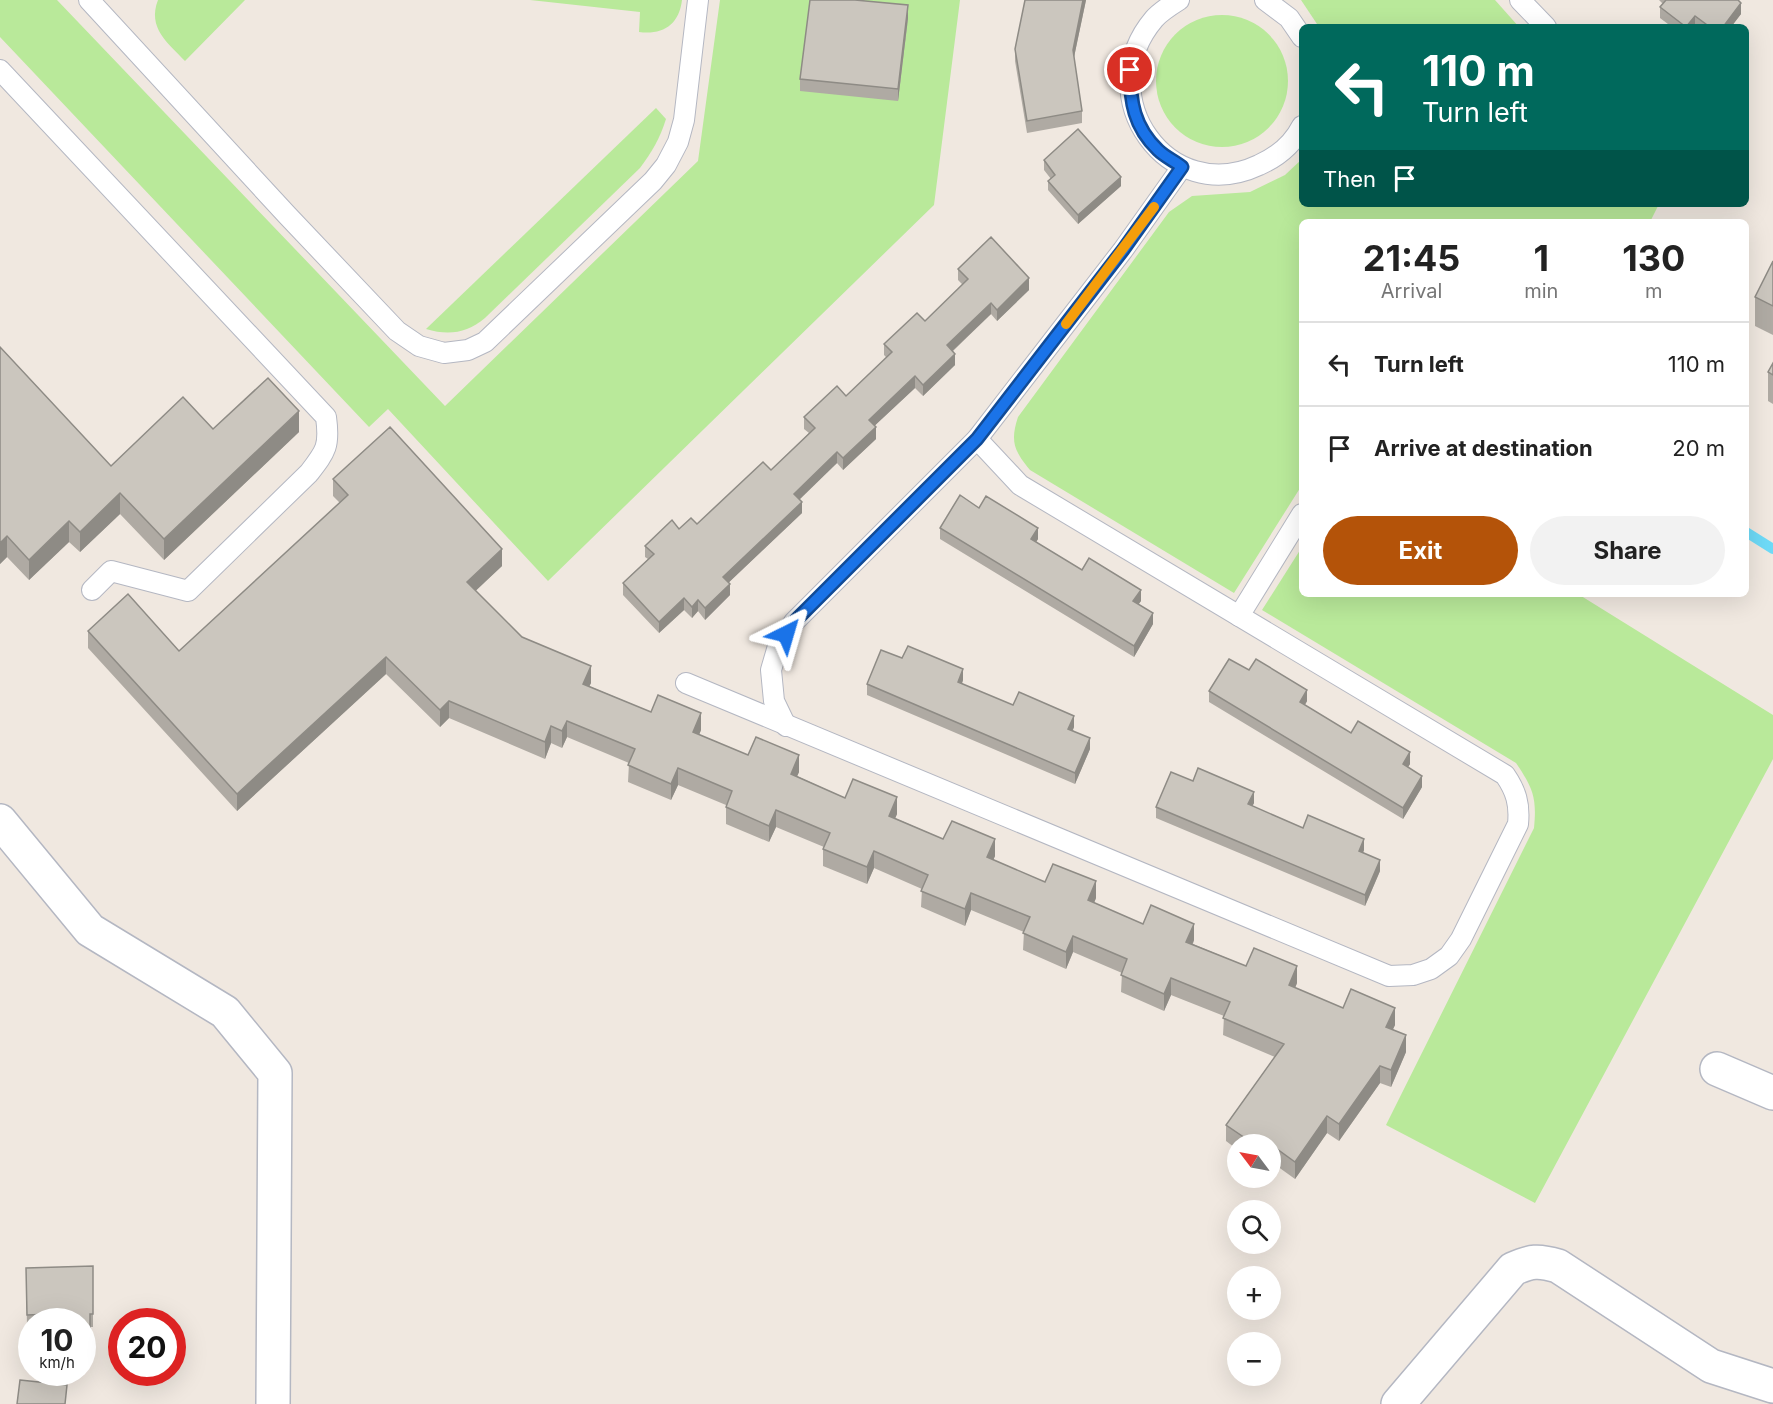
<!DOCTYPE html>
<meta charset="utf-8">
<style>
:root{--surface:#fff;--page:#f2f2f2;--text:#222;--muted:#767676;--line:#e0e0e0;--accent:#b45309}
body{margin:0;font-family:Inter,sans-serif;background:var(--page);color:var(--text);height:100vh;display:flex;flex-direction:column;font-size:22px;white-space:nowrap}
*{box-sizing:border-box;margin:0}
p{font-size:20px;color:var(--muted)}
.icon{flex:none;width:33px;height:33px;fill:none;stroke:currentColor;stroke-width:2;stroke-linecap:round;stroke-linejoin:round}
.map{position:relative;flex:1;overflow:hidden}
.drawer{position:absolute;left:1299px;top:219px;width:450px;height:378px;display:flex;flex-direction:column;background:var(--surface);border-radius:9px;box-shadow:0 6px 24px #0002}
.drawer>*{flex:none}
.guide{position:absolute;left:1299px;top:24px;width:450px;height:183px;border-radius:9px;box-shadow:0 6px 24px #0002;background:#00695c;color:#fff;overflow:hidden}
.needle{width:39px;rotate:302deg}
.buttons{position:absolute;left:1227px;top:1134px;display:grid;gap:12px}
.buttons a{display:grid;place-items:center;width:54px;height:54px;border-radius:50%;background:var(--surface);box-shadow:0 6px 24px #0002;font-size:30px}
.speed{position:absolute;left:18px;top:1308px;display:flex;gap:12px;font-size:30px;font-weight:700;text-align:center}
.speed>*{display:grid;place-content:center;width:78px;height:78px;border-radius:50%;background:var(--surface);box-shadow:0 6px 24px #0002;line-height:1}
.speed small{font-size:15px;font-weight:400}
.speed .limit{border:9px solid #d22;background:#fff;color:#111}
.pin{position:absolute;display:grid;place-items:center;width:51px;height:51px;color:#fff;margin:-26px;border:3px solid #fff;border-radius:50%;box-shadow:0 2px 6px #0007}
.me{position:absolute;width:66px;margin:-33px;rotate:40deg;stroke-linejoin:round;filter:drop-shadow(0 0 4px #0008)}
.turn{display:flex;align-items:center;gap:21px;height:126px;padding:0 24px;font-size:27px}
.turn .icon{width:78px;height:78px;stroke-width:2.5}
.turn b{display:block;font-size:42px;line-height:51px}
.then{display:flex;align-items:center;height:57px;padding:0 24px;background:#0003;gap:12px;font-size:22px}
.eta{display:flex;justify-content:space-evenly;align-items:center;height:102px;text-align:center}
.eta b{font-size:36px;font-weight:700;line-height:42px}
.button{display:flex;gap:12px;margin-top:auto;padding:12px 24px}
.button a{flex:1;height:69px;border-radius:36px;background:var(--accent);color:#fff;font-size:24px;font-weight:700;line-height:69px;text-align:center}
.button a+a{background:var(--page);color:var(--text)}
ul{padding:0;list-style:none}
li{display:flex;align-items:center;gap:18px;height:84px;padding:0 24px;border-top:2px solid var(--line)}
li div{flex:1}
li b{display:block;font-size:22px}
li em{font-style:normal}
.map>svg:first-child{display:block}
</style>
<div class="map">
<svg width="1773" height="1404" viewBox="0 0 1773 1404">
<rect width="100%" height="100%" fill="#f0e8e0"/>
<!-- green -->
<g fill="#b9e99a">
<polygon points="0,0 57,0 445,406 698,161 720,0 960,0 934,205 548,581 388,409 369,427 0,37"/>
<path d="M 158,0 L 245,0 L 185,61 C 168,43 147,28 158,0 Z"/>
<path d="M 530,0 L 682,0 C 679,25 663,35 639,32 L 640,12 Z"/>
<polygon points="1301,0 1495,0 1519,27 1319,27"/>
<circle cx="1222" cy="81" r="66"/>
<path d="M 656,108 L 666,119 C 660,138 652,152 640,168 L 485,318 C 467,333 449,336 426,329 Z"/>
<path d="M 1302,159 L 1302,204 L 1659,204 L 1650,222 L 1302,222 L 1302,485 L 1234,593 L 1030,470 C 1014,451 1010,441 1018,417 L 1169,212 L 1192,196 L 1250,192 L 1285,175 Z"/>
<path d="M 1302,547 L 1302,594 L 1578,594 L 1773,715 L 1773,759 L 1535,1203 L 1386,1125 L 1534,828 C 1537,798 1533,788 1516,763 L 1262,610 Z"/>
</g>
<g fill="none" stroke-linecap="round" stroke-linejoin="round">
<!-- stream -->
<polyline stroke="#6edaf7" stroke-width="10" points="1746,532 1773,549"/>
<!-- lane casing -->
<g stroke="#b4b7c2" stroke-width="22">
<g id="lane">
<polyline points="89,0 287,215 397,331 419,346 444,353 468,350 485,342 653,181 666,165 678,142 684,120 698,0"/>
<path d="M 1179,0 C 1171,5 1160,12 1154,19 C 1089,96 1168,208 1259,165 C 1277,157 1293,144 1302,126"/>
<polyline points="1265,0 1289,18 1302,37"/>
<polyline points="1520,0 1546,27"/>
<path d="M 0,70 L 326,417 C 330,446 326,451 309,473 L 188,591 L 111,571 L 92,590"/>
<polyline points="1239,616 1302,514"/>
<path d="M 686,683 L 1389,976 L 1413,975 L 1431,969 L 1449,956 L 1461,939 L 1518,824 C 1520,804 1516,791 1505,775 L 1020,485 L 977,439"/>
<polyline points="786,726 774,701 771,670 778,646 794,622 977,439 1123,250 1182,167"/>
</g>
</g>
<!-- street casing -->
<g stroke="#b4b7c2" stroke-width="36">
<g id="street">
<polyline points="0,821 90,930 225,1012 275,1073 273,1404"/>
<polyline points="1717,1069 1773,1093"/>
<path d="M 1398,1404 L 1513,1269 C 1531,1261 1538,1260 1558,1266 L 1711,1366 L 1773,1386"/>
</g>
</g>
<!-- lane -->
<use href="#lane" stroke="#fff" stroke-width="20"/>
<!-- street -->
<use href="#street" stroke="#fff" stroke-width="33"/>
</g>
<!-- wall -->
<g fill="#afaaa3">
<polygon points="1025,0 1086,0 1074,57 1082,111 1082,123 1027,133 1015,61 1015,49"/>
<polygon points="1659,0 1738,0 1741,14 1731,27 1672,27 1660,18 1660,7 1663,4"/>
<polygon points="908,18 898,101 800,91 800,79"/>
<polygon points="1044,160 1121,186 1078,224 1048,190 1048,181 1051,179 1044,170"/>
<polygon points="1773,261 1773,335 1755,326 1755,297"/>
<polygon points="958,269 1029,290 997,321 991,314 953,351 955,365 923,396 915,388 874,426 876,439 843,470 837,463 799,499 802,513 729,582 730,595 705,620 698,611 692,618 684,610 659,633 623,595 623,583 648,559 645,557 645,546 679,529 697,524 771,470 809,433 804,429 804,417 846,396 887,358 884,355 884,344 925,321 963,285 958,280"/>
<polygon points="0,347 111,466 213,429 299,432 164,560 120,514 80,552 69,542 29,580 7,557 0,564"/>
<polygon points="1773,363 1773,404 1768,401 1768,372"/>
<polygon points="333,479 502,566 475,591 522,637 591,683 589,686 651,712 701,730 699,735 748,755 799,772 797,776 845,798 897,814 895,818 943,839 995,856 993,860 1045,882 1096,898 1094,903 1143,924 1194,940 1193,944 1246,966 1297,983 1295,988 1343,1008 1395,1025 1393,1029 1406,1052 1391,1087 1380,1083 1339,1141 1327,1133 1295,1179 1270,1161 1270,1144 1238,1144 1238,1150 1226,1141 1226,1125 1275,1057 1223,1035 1224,1016 1171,995 1164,1011 1121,992 1122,973 1073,952 1066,969 1023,950 1024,932 971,910 965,926 921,907 922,889 874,868 867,884 823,866 823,849 824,847 776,827 769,842 726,824 726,805 678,785 671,800 628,782 629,763 567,737 562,748 551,743 545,759 449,718 440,727 386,674 237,811 88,648 88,631 179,651 340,503 333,496"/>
<polygon points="979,508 1038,539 1036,542 1082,570 1141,601 1138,604 1153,624 1134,657 940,539 940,528"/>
<polygon points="902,658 963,680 962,684 1013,705 1074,727 1073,730 1090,749 1075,784 867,695 867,684"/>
<polygon points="1249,670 1307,701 1305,705 1351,733 1410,764 1408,767 1422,787 1403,819 1209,702 1209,691"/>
<polygon points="1193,781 1254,803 1252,806 1303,828 1364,850 1363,853 1380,871 1365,906 1156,818 1156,807"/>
<polygon points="93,1266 93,1327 90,1327 90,1343 82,1343 82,1322 32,1322 32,1327 27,1327 26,1268"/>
</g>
<!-- shaded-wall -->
<g fill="#8e8b85">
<polygon points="1083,0 1086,0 1073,62 1073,50"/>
<polygon points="1741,3 1741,14 1731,27 1723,27"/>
<polygon points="908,5 908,18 898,101 898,89"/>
<polygon points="1695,16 1695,27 1686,27"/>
<polygon points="1121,177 1121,186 1078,224 1078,215"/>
<polygon points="1029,278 1029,290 997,321 997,310"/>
<polygon points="991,303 991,314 947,356 947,345"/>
<polygon points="955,354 955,365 923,396 923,385"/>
<polygon points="915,376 915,388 869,431 869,420"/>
<polygon points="299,411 299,432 164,560 164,539"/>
<polygon points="876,427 876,439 843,470 843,458"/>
<polygon points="837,452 837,463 794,505 794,494"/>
<polygon points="120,493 120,514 80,552 80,532"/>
<polygon points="802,502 802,513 723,588 723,577"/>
<polygon points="69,521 69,542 29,580 29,560"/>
<polygon points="1038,528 1038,539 1031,550 1031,539"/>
<polygon points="7,536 7,557 0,564 0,543"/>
<polygon points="502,549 502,566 467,599 467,582"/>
<polygon points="730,584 730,595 705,620 705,608"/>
<polygon points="1141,590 1141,601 1133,612 1133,601"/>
<polygon points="684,598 684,610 659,633 659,622"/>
<polygon points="698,600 698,611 692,618 692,607"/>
<polygon points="1153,613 1153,624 1134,657 1134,646"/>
<polygon points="386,657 386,674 237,811 237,794"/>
<polygon points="591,666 591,683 583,700 583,684"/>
<polygon points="963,669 963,680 958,693 958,682"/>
<polygon points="1307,690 1307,701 1300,713 1300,702"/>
<polygon points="449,701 449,718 440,727 440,710"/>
<polygon points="701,713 701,730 693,749 693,732"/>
<polygon points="1074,716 1074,727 1068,740 1068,729"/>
<polygon points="567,721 567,737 562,748 562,731"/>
<polygon points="551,726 551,743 545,759 545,742"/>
<polygon points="1090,738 1090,749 1075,784 1075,773"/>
<polygon points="1410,752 1410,764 1403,775 1403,764"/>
<polygon points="799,755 799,772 791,790 791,774"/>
<polygon points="678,768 678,785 671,800 671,784"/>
<polygon points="1422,776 1422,787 1403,819 1403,808"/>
<polygon points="1254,792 1254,803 1248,815 1248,804"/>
<polygon points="897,797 897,814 889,833 889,816"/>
<polygon points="776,810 776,827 769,842 769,826"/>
<polygon points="995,839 995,856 987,874 987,857"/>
<polygon points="1364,839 1364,850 1359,862 1359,851"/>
<polygon points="874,851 874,868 867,884 867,867"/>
<polygon points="1380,860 1380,871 1365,906 1365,895"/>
<polygon points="1096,881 1096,898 1088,917 1088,900"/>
<polygon points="971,893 971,910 965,926 965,909"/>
<polygon points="1194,924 1194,940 1186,958 1186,942"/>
<polygon points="1073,936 1073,952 1066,969 1066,952"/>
<polygon points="1297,966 1297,983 1289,1002 1289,985"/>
<polygon points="1171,978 1171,995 1164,1011 1164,994"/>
<polygon points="1395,1008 1395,1025 1386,1044 1386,1027"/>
<polygon points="1406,1035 1406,1052 1391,1087 1391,1070"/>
<polygon points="1380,1066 1380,1083 1339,1141 1339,1124"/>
<polygon points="1327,1116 1327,1133 1295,1179 1295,1162"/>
</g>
<!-- building -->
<g fill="#cbc6be" stroke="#8e8b85" stroke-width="1.5">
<polygon points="810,0 855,0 908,5 898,89 800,79"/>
<polygon points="1025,0 1083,0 1073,50 1082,111 1027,121 1015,49"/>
<polygon points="1666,0 1738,0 1741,3 1723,27 1710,27 1695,16 1686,27 1660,7"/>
<polygon points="1078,129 1121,177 1078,215 1048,181 1055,175 1044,160"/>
<polygon points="991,237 1029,278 997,310 991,303 947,345 955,354 923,385 915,376 869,420 876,427 843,458 837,452 794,494 802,502 723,577 730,584 705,608 698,600 692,607 684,598 659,622 623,583 654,554 645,546 672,520 679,529 691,518 697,524 763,462 771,470 815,428 804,417 837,386 846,396 892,352 884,344 917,313 925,321 968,279 958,269"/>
<polygon points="1773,261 1773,306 1755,297"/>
<polygon points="0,347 111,466 183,397 213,429 268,378 299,411 164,539 120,493 80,532 69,521 29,560 7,536 0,543"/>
<polygon points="1773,363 1773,375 1768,372"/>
<polygon points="390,427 502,549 467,582 522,637 591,666 583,684 651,712 658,695 701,713 693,732 748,755 756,737 799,755 791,774 845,798 853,779 897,797 889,816 943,839 952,821 995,839 987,857 1045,882 1053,864 1096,881 1088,900 1143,924 1151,905 1194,924 1186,942 1246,966 1254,948 1297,966 1289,985 1343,1008 1351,989 1395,1008 1386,1027 1406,1035 1391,1070 1380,1066 1339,1124 1327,1116 1295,1162 1266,1141 1264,1144 1254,1144 1226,1125 1284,1044 1223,1018 1230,1002 1171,978 1164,994 1121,975 1127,959 1073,936 1066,952 1023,933 1030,917 971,893 965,909 921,891 928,875 874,851 867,867 823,849 830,833 776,810 769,826 726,807 732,791 678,768 671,784 628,765 635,749 567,721 562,731 551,726 545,742 449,701 440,710 386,657 237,794 88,631 128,594 179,651 348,495 333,479"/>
<polygon points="960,495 979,508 986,496 1038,528 1031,539 1082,570 1089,558 1141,590 1133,601 1153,613 1134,646 940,528"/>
<polygon points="908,646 963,669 958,682 1013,705 1019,692 1074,716 1068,729 1090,738 1075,773 867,684 881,650 902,658"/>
<polygon points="1229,659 1249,670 1256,659 1307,690 1300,702 1351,733 1358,721 1410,752 1403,764 1422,776 1403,808 1209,691"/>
<polygon points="1198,768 1254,792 1248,804 1303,828 1308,815 1364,839 1359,851 1380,860 1365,895 1156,807 1171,772 1193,781"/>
<polygon points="93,1266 93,1314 90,1314 90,1331 82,1331 82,1322 50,1322 50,1314 27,1315 26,1268"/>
<polygon points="20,1380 67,1385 65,1404 17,1404"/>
</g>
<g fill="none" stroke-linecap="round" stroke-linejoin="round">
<!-- route casing -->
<g stroke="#114b97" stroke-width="15">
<path id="route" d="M 786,634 L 794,622 L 977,439 L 1123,250 L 1182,167 C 1175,161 1165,157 1158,150 C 1134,127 1130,102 1130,70"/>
</g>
<!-- route -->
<use href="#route" stroke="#1a73e8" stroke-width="10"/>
<!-- slow -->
<polyline stroke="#f59e0b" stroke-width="10" points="1066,324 1154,207"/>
</g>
</svg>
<div class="buttons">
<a><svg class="needle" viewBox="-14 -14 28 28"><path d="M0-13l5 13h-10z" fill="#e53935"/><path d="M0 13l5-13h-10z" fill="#767676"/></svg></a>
<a><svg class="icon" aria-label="search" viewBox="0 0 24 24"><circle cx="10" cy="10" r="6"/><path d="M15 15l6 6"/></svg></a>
<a>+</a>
<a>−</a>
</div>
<div class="speed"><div>10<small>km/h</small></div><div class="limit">20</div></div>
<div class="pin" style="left:1130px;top:70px;background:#d93025"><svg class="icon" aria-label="arrive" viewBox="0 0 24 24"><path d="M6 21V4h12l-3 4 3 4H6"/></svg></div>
<svg class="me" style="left:786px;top:634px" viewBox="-20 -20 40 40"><path d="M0-17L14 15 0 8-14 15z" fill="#1a73e8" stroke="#fff" stroke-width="4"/></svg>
<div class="guide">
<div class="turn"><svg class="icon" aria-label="left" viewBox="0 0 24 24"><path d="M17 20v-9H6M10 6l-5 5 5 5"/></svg><div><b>110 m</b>Turn left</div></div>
<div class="then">Then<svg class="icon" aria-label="arrive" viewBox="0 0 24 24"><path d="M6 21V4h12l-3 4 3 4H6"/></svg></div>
</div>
<section class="drawer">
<div class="eta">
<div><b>21:45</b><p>Arrival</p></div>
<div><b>1</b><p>min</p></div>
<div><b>130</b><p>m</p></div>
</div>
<ul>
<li><svg class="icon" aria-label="left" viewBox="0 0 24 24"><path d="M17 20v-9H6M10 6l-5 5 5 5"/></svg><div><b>Turn left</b></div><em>110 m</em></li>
<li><svg class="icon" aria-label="arrive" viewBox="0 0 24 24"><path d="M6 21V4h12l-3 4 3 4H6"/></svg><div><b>Arrive at destination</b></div><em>20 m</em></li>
</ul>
<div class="button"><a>Exit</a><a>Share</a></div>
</section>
</div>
